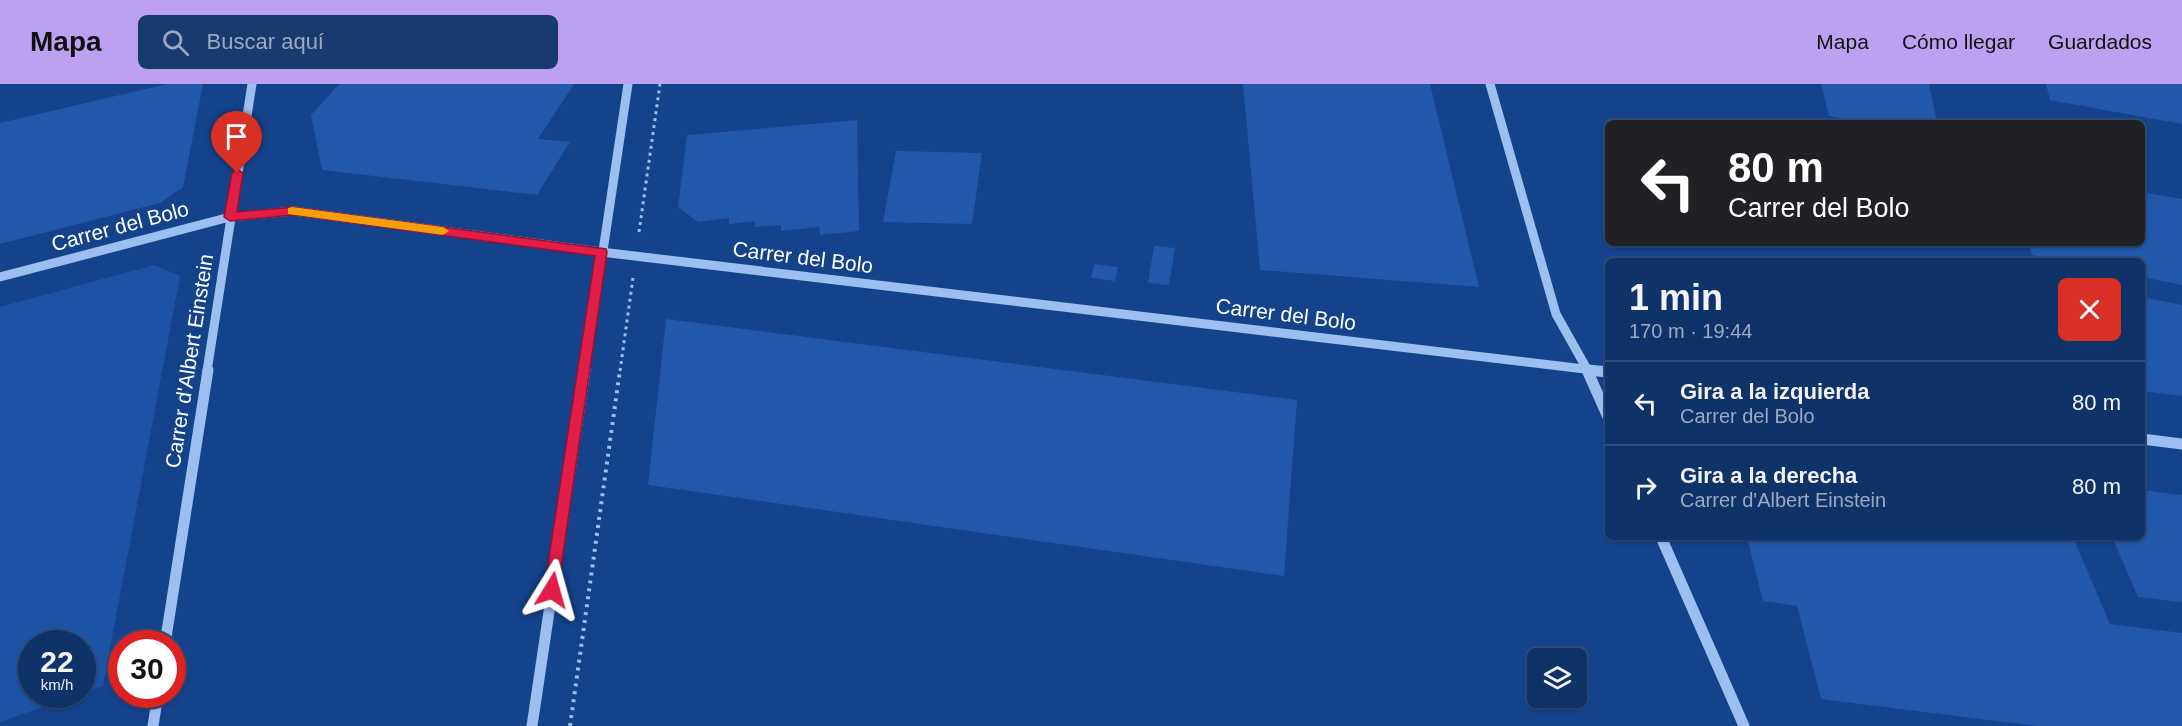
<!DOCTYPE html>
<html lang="es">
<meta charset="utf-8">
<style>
:root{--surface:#0f3268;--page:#183a6e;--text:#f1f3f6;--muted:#9baac0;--line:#2f4d7c;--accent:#bca0f2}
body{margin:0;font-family:Helvetica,sans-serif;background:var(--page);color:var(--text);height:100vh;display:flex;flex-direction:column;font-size:22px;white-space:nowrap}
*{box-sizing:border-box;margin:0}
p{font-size:20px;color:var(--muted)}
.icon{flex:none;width:33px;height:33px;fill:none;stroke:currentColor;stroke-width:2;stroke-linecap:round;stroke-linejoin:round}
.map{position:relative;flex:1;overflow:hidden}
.details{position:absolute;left:1605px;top:174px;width:540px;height:282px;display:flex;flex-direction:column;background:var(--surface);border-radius:9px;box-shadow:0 2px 4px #0004,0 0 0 2px var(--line)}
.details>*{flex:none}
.hud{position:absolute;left:1605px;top:36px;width:540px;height:126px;border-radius:9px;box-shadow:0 2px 4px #0004,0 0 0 2px var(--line);background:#202124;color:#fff;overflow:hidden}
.buttons{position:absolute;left:1527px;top:564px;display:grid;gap:12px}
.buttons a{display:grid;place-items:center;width:60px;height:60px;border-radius:9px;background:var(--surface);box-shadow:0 2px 4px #0004,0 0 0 2px var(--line);font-size:30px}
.speed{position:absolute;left:18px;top:546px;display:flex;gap:12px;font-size:30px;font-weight:700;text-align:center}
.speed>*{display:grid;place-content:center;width:78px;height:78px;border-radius:50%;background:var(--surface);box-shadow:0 2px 4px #0004,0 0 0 2px var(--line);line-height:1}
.speed small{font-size:15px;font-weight:400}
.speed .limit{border:9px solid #d22;background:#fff;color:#111}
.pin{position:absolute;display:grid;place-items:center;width:51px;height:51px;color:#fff;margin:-62px -26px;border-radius:50% 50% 50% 0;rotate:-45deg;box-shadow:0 0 6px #0007}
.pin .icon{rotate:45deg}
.me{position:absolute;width:66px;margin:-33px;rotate:8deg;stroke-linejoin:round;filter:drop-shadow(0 0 4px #0008)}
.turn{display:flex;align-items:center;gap:21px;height:126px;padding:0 24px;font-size:27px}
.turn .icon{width:78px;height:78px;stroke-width:2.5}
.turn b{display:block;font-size:42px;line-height:51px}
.round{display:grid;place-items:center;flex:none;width:63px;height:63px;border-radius:9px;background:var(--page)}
.headline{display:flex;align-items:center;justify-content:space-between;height:102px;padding:0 24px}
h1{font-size:36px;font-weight:700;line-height:45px}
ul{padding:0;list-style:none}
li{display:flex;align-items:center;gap:18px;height:84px;padding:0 24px;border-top:2px solid var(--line)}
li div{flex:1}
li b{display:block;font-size:22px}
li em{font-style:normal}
header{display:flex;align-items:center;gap:36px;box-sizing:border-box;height:84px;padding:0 30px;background:var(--accent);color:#111}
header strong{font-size:28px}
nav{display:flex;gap:33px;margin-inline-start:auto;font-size:21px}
.search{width:420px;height:54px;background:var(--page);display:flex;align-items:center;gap:15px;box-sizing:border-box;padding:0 21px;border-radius:9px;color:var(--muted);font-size:22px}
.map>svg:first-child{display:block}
</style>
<header>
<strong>Mapa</strong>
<div class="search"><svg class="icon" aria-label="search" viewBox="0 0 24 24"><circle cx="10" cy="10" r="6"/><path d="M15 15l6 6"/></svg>Buscar aquí</div>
<nav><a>Mapa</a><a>Cómo llegar</a><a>Guardados</a></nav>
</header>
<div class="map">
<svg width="2182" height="642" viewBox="0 0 2182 642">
<rect width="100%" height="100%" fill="#14428b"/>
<!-- green -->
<polygon fill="#1c53a5" points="154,181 180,192 103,602 83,609 82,560 32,560 32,610 78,611 0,638 0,223"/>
<!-- building -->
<g fill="#2158aa">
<polygon points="167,0 203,0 183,103 160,119 0,160 0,39"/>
<polygon points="339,0 574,0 538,55 570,58 537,111 322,86 311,31"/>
<polygon points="1243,0 1430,0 1479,203 1260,186"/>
<polygon points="1821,0 1929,0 1937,39 1867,39 1829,32"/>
<polygon points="2046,0 2182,0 2182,40 2050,16"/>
<polygon points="857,36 859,147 820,151 819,143 781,147 781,141 755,143 755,137 729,140 729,134 698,138 678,123 687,51"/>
<polygon points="896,67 982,69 972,140 883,138"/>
<polygon points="2142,108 2182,115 2182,201 2142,193 2142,177 2063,177 2032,171 2029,159 2142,159"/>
<polygon points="1154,162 1175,164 1169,201 1148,199"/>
<polygon points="1094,180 1118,183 1115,197 1091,194"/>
<polygon points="2142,213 2182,221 2182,312 2142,307"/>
<polygon points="666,235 1297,316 1284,492 648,401"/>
<polygon points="2142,406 2182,411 2182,518 2138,513 2112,453 2142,453"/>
<polygon points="1747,453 2073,453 2110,540 2182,549 2182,642 2037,642 1821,615 1797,522 1763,517"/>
</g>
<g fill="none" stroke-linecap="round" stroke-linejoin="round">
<!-- path-far1 -->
<g stroke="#9cbef0" stroke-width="3" stroke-dasharray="3 4" stroke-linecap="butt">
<polyline points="639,148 660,0"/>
<polyline points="620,287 633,194"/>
</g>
<!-- path -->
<polyline stroke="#9cbef0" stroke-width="4" stroke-dasharray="3 5" stroke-linecap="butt" points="570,642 620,286"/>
<!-- minor-far1 -->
<g stroke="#9cbef0" stroke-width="9">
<polyline points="1490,0 1556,230 1588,287"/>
<polyline points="0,193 230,133 294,127 601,168 1601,287"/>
<polyline points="207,287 252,0"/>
<polyline points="585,287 628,0"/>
</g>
<!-- minor -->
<g stroke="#9cbef0" stroke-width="11">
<polyline points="1587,286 1608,333"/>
<polyline points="1588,286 1608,288"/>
<polyline points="2142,355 2182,360"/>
<polyline points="1661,453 1744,642"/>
<polyline points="165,560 208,286"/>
<polyline points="153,642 158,610"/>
<polyline points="532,642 585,286"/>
</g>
</g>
<!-- route -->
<polygon fill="#e11d48" stroke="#92132f" stroke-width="1.5" points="237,85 243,89 237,128 294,123 606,165 607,168 557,511 552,513 547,511 544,506 595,172 294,131 230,137 224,133 232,89"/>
<!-- slow -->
<polygon fill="#f59e0b" points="292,123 443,143 449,147 443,151 288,130 288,124"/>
<g text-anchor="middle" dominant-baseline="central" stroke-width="6" stroke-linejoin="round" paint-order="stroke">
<!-- street labels -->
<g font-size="21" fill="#fff" stroke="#14428b">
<text transform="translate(120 142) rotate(-15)">Carrer del Bolo</text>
<text transform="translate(803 173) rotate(7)">Carrer del Bolo</text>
<text transform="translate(1286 230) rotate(7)">Carrer del Bolo</text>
<text transform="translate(189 277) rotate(-81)">Carrer d'Albert Einstein</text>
</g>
</g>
</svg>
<div class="buttons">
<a><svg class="icon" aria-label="layers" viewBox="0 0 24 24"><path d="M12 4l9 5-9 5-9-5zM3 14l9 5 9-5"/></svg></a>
</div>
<div class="speed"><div>22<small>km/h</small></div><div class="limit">30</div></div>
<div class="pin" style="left:237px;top:89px;background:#d93025"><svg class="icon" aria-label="arrive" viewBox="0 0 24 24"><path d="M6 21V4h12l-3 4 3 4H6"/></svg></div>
<svg class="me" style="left:552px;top:506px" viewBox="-20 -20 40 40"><path d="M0-17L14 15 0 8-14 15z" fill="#e11d48" stroke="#fff" stroke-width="4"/></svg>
<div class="hud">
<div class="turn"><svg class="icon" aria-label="left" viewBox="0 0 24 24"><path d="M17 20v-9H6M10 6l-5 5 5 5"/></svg><div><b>80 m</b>Carrer del Bolo</div></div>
</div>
<section class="details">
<div class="headline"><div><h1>1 min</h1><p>170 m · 19:44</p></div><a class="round" style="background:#d93025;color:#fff"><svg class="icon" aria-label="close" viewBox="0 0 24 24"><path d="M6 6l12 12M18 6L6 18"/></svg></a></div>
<ul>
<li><svg class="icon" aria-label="left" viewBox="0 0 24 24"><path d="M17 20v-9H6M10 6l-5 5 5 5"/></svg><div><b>Gira a la izquierda</b><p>Carrer del Bolo</p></div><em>80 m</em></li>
<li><svg class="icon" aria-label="right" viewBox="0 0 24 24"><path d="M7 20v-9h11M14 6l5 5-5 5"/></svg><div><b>Gira a la derecha</b><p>Carrer d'Albert Einstein</p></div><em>80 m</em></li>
</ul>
</section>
</div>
